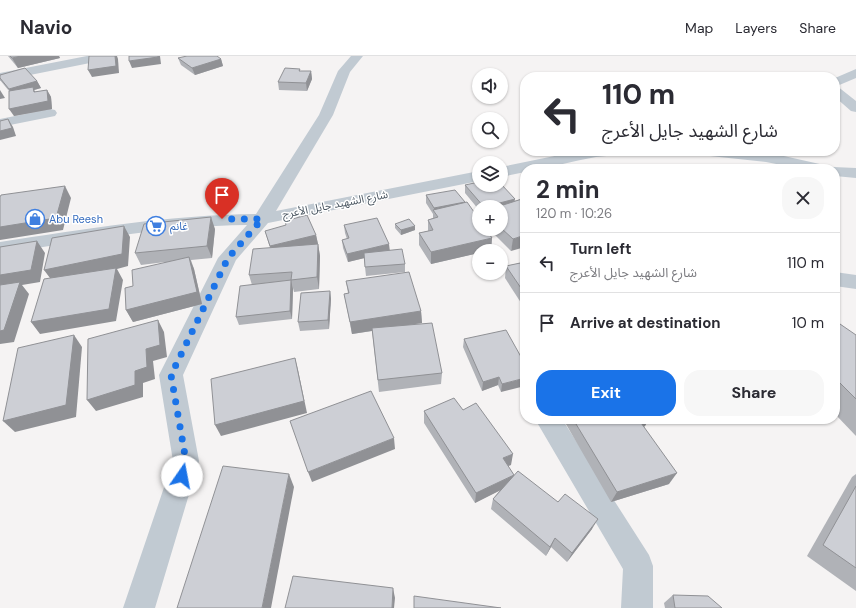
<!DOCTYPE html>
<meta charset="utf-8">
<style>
:root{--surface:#fff;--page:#f7f7f7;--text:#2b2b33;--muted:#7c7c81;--line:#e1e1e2;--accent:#1a73e8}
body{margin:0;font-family:"DM Sans","Noto Sans Arabic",sans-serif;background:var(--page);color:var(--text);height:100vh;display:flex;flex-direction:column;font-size:15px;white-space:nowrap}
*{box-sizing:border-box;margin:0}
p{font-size:13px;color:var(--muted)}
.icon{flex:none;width:22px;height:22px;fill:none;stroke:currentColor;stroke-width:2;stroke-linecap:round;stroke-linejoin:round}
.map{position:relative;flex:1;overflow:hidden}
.panel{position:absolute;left:520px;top:108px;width:320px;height:260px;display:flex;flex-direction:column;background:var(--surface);border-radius:16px;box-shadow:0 1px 3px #0004}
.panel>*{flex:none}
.banner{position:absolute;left:520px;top:16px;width:320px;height:84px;border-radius:16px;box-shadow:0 1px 3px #0004;background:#fff;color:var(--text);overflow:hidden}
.tools{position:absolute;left:472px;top:12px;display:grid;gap:8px}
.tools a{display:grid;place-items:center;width:36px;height:36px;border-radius:50%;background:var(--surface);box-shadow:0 1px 3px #0004;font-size:20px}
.pin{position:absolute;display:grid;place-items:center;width:34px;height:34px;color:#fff;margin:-41px -17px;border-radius:50% 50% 50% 0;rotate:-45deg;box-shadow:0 0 4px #0007}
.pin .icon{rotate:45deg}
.me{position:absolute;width:44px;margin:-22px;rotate:12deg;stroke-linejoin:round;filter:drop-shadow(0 0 3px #0008)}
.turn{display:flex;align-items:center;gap:14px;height:84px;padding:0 16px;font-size:18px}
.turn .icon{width:52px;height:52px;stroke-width:2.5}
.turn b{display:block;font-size:28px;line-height:34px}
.round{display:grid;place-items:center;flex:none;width:42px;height:42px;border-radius:16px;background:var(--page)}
.summary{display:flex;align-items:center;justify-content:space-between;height:68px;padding:0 16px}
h1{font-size:24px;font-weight:700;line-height:30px}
.action{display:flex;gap:8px;margin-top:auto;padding:8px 16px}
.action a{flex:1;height:46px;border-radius:16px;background:var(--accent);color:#fff;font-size:16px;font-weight:700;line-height:46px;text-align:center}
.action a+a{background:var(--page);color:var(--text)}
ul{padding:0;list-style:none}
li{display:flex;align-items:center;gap:12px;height:60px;padding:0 16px;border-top:1px solid var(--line)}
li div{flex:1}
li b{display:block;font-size:15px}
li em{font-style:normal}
header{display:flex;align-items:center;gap:24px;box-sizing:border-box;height:56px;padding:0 20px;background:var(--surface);border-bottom:1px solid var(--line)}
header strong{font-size:19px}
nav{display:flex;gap:22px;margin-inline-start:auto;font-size:14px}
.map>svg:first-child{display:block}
</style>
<header>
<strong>Navio</strong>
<nav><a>Map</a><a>Layers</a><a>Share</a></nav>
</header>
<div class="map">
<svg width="856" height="552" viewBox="0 0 856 552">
<rect width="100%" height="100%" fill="#f5f3f3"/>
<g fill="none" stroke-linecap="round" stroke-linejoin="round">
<!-- street -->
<g fill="#c1cad2" fill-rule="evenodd">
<polygon points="87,0 111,0 105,4 0,25 0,17"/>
<path d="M 351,0 L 363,0 L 350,16 L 333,59 L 276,155 L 479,115 L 479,125 L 268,167 L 236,204 L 183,319 L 199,405 L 155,552 L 123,552 L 173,405 L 159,319 L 218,202 L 247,169 C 164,170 82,185 0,198 L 0,186 C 85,173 170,159 256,158 L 319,59 L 338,15 Z"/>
<polygon points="856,13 856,22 837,30 856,45 856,56 851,55 835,41 835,22"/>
<polygon points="50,53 55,54 57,57 55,60 0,71 0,63"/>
<path d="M 579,95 L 620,95 L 617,98 C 610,100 603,100 596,101 C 572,105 549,113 525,113 L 525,116 L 501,121 L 501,111 Z"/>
<polygon points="702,95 766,96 833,111 856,112 856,122 835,120 835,113 802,113 766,106 710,100 705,98"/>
<polygon points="835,216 856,219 856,233 835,230"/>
<polygon points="535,363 562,363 649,499 653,510 653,552 621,552 623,513"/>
</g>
</g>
<!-- wall -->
<g fill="#b0b2b7">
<polygon points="8,0 59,0 60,2 18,12"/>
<polygon points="178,2 221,3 223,10 195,19 181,9"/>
<polygon points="300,13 300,15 311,15 312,23 307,35 279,34 278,26"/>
<polygon points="0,19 37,25 41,32 34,34 35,36 47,34 51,41 52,53 14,60 9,35 0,24"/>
<polygon points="465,129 515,143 514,145 525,142 511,195 489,173 501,173 501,151 479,151 479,154 465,137"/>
<polygon points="426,139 465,147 492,182 491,194 431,208 419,189 419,177 428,175 428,164 433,162 433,158 426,147"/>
<polygon points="395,168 415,174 401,179 395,172"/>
<polygon points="344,169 390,194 405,208 405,216 366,220 364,202 348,206 343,192 342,184 347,183 345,177"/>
<polygon points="215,173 212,202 191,204 194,213 202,248 133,266 126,254 133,230 165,206 141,209 135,197"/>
<polygon points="265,175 316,179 318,188 315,188 318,188 320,200 319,233 294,236 292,228 293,233 292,263 239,269 236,261 252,229 249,219 270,192"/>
<polygon points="525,206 525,253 505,222 506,210"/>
<polygon points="346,225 421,255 422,267 413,268 442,317 441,328 379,336 372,275 352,278 344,238 348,237"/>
<polygon points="330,235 331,243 329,273 300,275 298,266"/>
<polygon points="835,269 856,279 856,380 835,358"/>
<polygon points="464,283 525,308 501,336 498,329 482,335 463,291"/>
<polygon points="463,354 511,409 508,410 514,419 592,473 567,506 551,491 546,500 491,453 493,443 500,434 475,447 424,367 424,355"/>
<polygon points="563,363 649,363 645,370 644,371 669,428 611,446"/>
<polygon points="856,418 856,535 807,500 852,421"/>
<polygon points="673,539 722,552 665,552 664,547"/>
</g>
<!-- shaded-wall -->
<g fill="#909195">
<polygon points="21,0 59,0 60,2 18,12 12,2"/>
<polygon points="115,0 117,0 118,3 119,17 92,21 88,14"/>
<polygon points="158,0 160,0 161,8 132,12 129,5"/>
<polygon points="221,3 223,10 195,19 192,12"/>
<polygon points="311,15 312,23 307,35 306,27"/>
<polygon points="37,25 41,32 34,34 37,39 13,40 9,33"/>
<polygon points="0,34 5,42 0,43"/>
<polygon points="47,34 51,41 52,53 14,60 9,53"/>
<polygon points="8,63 13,71 16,80 0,84 0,75"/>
<polygon points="65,130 71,142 63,174 0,184 0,171"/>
<polygon points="515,143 513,151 485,151"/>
<polygon points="465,146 464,154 434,156 434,152"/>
<polygon points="211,161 215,173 212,202 207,190"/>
<polygon points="124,170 130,181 128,210 117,213 123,224 116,265 40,278 31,266 53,226 44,214"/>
<polygon points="415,170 415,174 401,179 401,174"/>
<polygon points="316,179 318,188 272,199 270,190"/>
<polygon points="525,179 525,191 511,195 513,183"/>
<polygon points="492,182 491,194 487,195 479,195 479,197 431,208 431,196"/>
<polygon points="37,185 45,197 40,226 22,229 29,238 14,286 0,288 0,219"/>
<polygon points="318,188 320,200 319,233 317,221"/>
<polygon points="389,188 390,196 348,206 347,198"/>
<polygon points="189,201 194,213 202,248 133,266 126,254"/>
<polygon points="291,224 293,233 292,263 290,255"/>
<polygon points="330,235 331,243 329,273 328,264"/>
<polygon points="421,255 422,267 352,278 350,266"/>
<polygon points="158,264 164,276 167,301 153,305 155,323 143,327 143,341 96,355 87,344 135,315 146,293"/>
<polygon points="74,279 82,291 76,361 15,376 3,365"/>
<polygon points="295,302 298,314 307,357 221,380 215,369"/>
<polygon points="499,321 498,329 482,335 483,326"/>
<polygon points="525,322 525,330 501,336 502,328"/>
<polygon points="641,363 649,363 645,370 633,375 639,364"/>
<polygon points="394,382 395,393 312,426 308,416"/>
<polygon points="513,398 511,409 501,412 503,402"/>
<polygon points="677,417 669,428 611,446 617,436"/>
<polygon points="289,418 294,431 271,552 262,552"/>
<polygon points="514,419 511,429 475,447 476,437"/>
<polygon points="598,463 592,473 567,506 572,497"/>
<polygon points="555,482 551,491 546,500 550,491"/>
<polygon points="393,532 395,542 394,552 392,552"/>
</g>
<!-- building -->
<g fill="#cdcfd5" stroke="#909195">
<polygon points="10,0 21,0 12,2"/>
<polygon points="89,0 115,0 116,10 88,14"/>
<polygon points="129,0 158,0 158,1 129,5"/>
<polygon points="187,0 217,0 221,3 192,12 178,2"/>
<polygon points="25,12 37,25 9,33 0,22 0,19"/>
<polygon points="285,12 300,13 299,15 311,15 306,27 278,26"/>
<polygon points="33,31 34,36 47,34 48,45 9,53 9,35"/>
<polygon points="8,63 12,72 0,75 0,65"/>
<polygon points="479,126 479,129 501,129 501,128 515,143 484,151 465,129"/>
<polygon points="65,130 56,162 0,171 0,141 1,139"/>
<polygon points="455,134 465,146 434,152 426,139"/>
<polygon points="525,142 525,179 513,183 501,172 501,151 497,151"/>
<polygon points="467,146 479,163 479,173 486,173 492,182 431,196 419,177 433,174 428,164 438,161 433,154"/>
<polygon points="307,159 316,179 270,190 265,175 286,169 285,165"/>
<polygon points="211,161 207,190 135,197 144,168"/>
<polygon points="377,162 389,188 347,198 342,184 349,182 344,169"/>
<polygon points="409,163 415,170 401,174 395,168"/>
<polygon points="124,170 122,198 44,214 52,182"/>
<polygon points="37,185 31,214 0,219 0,191"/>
<polygon points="318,188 317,221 291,224 292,216 249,219 253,193"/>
<polygon points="402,193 405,208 365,211 364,197"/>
<polygon points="189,201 197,236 126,254 125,232 133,230 132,214"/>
<polygon points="525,206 525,238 506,210"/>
<polygon points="116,212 109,253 31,266 44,223"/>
<polygon points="409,216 421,255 350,266 344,238 349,237 346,225"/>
<polygon points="291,224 290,255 236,261 240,230"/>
<polygon points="20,226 4,274 0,275 0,229"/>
<polygon points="330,235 328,264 298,266 301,237"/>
<polygon points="158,264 160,289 146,293 147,311 135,315 135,329 87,344 88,283"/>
<polygon points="432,267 442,317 378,324 372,272"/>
<polygon points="840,268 856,279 856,343 835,322 835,269"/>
<polygon points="506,274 525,308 525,322 502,328 499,321 483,326 464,283"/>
<polygon points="74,279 66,349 3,365 18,292"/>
<polygon points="295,302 304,345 215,369 211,323"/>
<polygon points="371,335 394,382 308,416 290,365"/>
<polygon points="454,342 463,354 476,347 513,398 503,402 514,419 476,437 424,355"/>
<polygon points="573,363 641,363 639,364 677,417 617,436"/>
<polygon points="223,410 289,418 262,552 177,552"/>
<polygon points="518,415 558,446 565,438 598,463 572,497 555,482 550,491 493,443"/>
<polygon points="856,430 856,512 823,489"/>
<polygon points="293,520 393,532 392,552 285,552"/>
<polygon points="673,539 708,540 722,552 675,552"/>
<polygon points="414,540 501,552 414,552"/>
</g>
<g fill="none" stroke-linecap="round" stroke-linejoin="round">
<!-- route -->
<polyline stroke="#1a73e8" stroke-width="7" stroke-dasharray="0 12.6" points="182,420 186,405 171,319 228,202 262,163 222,163"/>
</g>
<!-- icons -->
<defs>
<g id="shop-ring" transform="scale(1)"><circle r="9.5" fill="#fff" stroke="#3f7fe0" stroke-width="1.5"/><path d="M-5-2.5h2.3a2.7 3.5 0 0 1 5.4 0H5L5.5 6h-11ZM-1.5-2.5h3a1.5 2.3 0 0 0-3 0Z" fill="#3f7fe0"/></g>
<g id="supermarket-ring" transform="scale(1)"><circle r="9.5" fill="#fff" stroke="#3f7fe0" stroke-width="1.5"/><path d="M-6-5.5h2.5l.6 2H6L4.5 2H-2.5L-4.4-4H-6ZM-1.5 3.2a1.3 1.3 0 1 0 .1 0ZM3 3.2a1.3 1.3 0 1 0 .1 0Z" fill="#3f7fe0"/></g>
</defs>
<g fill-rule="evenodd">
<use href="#shop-ring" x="35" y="163"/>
<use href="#supermarket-ring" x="156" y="170"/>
</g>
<g text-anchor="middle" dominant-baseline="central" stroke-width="3" stroke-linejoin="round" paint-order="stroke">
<!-- street labels -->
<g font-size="11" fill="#4a5661" stroke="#fff">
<text transform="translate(335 148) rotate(-11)">شارع الشهيد جايل الأعرج</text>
</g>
<!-- shop labels -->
<g font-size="11" fill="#366cbe" stroke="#fff" text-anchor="start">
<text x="49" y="163">Abu Reesh</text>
<text x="170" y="170">غانم</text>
</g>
</g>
</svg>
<div class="tools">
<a><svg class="icon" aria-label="sound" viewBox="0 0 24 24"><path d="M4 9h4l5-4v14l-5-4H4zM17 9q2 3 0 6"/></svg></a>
<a><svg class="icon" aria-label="search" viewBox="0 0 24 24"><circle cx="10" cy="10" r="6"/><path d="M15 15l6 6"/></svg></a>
<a><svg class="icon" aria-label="layers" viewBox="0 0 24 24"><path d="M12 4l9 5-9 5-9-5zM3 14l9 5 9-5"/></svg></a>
<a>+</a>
<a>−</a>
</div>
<div class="pin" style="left:222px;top:163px;background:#d93025"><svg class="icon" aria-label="arrive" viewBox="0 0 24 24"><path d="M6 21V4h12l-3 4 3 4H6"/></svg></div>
<svg class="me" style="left:182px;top:420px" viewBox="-20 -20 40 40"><circle r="19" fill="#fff"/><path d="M0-13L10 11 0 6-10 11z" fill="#1a73e8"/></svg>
<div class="banner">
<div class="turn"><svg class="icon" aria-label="left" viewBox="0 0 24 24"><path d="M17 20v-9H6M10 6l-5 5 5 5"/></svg><div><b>110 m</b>شارع الشهيد جايل الأعرج</div></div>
</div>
<section class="panel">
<div class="summary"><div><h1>2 min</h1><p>120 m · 10:26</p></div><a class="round"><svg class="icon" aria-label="close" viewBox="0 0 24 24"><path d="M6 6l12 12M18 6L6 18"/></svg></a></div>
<ul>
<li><svg class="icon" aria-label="left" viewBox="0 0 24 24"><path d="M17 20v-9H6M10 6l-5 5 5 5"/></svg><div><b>Turn left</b><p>شارع الشهيد جايل الأعرج</p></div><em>110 m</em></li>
<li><svg class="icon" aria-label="arrive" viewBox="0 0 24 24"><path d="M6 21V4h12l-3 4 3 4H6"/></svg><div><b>Arrive at destination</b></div><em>10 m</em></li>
</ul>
<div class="action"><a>Exit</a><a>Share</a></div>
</section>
</div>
